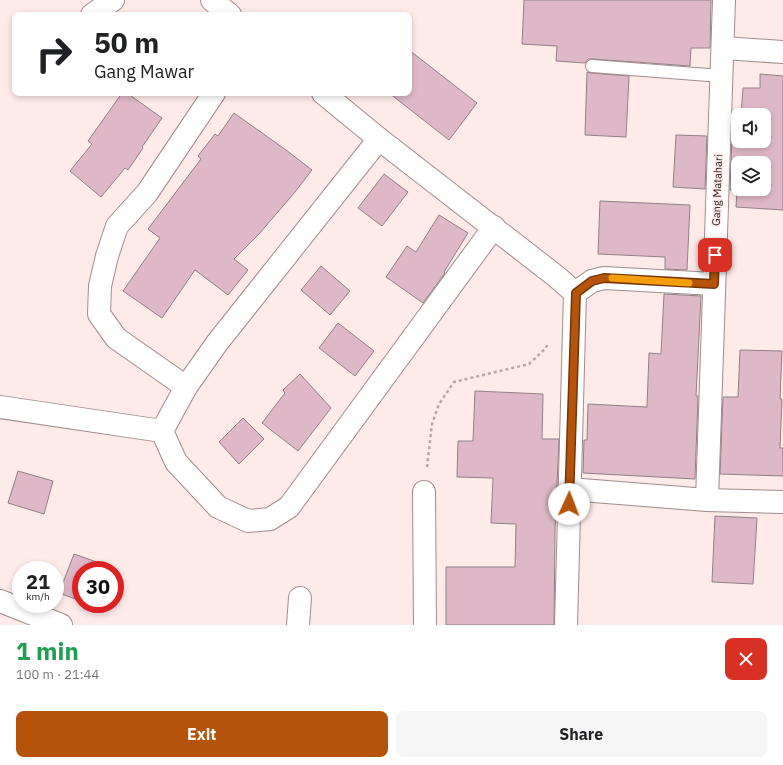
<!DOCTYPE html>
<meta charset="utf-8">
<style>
:root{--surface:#fff;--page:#f6f6f6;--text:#202124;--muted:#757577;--accent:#b45309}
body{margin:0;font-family:"IBM Plex Sans",sans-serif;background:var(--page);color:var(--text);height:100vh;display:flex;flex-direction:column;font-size:15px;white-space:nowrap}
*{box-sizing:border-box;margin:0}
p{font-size:13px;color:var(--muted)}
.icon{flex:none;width:22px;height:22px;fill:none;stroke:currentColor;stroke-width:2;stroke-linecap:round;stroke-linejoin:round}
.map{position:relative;height:625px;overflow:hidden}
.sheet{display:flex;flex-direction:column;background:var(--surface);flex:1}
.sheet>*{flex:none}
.top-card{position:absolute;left:12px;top:12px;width:400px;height:84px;border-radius:8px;box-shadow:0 2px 6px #0003;background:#fff;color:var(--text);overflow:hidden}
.buttons{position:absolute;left:731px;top:108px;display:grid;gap:8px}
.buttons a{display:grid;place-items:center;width:40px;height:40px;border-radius:8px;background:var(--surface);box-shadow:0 2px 6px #0003;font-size:20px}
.speed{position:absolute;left:12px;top:561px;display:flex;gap:8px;font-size:20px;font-weight:700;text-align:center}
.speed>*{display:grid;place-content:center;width:52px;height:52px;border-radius:50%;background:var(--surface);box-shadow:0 2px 6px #0003;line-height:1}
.speed small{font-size:10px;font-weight:400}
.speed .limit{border:6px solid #d22;background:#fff;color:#111}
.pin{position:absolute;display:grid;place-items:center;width:34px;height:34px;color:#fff;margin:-17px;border-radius:8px;box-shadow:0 2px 6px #0006}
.me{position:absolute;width:44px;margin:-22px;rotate:2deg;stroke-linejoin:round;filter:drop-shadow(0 0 3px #0008)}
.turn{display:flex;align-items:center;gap:14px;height:84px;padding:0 16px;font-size:18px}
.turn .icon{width:52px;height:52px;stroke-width:2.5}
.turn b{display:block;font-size:28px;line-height:34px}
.round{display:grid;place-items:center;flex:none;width:42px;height:42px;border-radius:8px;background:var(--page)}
.headline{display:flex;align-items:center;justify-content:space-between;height:68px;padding:0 16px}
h1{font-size:24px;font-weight:700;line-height:30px;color:#1e9e55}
.cta{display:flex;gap:8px;margin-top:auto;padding:8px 16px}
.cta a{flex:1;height:46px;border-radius:8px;background:var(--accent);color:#fff;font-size:16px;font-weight:700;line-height:46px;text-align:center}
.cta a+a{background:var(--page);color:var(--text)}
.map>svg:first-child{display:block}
</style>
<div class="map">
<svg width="783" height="625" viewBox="0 0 783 625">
<rect width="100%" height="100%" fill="#feeae9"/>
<!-- building -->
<g fill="#dfb8c7" stroke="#918086" fill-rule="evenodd">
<polygon points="524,0 711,0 710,48 691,48 690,66 593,59 588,59 585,63 556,61 557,46 522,44"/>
<polygon points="409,50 477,103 449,140 389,93 409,93"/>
<polygon points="587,72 591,73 629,76 626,137 585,135"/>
<path d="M 760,74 L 783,76 L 783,210 L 736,207 L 737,190 L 730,190 L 732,137 L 738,138 L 738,141 L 764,141 L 764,115 L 741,115 L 743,88 L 760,88 ZM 738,163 L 764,163 L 764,189 L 738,189 Z"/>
<polygon points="122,93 127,93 162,118 142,147 143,148 128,170 125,168 101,197 70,171 92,144 88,141"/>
<polygon points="234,113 286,150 312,170 295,192 259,234 234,259 248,270 228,295 195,270 162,318 123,291 160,238 148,229 201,159 198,156 215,134 218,136"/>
<polygon points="676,135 707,136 705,189 673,187"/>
<polygon points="384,174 408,192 382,226 358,208"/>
<polygon points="600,201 690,205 687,270 665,269 665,257 598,254"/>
<polygon points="439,215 468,233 444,272 445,273 423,303 386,277 407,246 416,252"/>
<polygon points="321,266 350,291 330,315 301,290"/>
<polygon points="664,294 701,296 696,396 698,396 695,479 583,473 584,440 587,440 588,404 647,407 649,353 661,354"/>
<polygon points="338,323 374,351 355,376 319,348"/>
<polygon points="740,350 782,351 780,399 782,399 780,448 783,448 783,476 720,474 723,397 738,397"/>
<polygon points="300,374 331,408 298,451 262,423 285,393 283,390"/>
<polygon points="475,391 543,394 542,439 559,439 555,530 554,625 446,625 446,567 515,567 516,524 491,523 493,478 457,477 458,441 473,441"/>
<polygon points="243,418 264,439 239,464 219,442"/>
<polygon points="18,471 53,481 44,514 8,503"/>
<polygon points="715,516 757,518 753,584 712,582"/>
<polygon points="74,554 108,566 107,570 81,570 81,601 59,593"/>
</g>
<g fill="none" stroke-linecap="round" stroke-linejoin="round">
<!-- service casing -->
<g stroke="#9f8d8c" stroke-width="14">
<polyline id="service" points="592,66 721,76"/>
</g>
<!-- minor casing -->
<g stroke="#9f8d8c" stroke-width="24">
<g id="minor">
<polyline points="212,0 230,15"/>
<polyline points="92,15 113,0"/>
<polyline points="723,48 783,52"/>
<polyline points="323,93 379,139 557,277 575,293"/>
<polyline points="379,139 217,343 186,387 162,431 176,462 218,507 248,521 270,519 289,507 494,227"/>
<polyline points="186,387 116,338 99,314 100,286 107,256 117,226 147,193 214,93"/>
<polyline points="0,407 162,431"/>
<polyline points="569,489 707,500 783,502"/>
<polyline points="424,492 425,625"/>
<polyline points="707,500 724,0"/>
<polyline points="0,601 61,625"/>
<polyline points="298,625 300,598"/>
<polyline points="566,625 575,293 592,281 604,278 714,284"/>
</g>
</g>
<!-- path -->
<polyline stroke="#b5a5a4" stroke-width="2.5" stroke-dasharray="3 3" stroke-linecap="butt" points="427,467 432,424 439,404 454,382 529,364 546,348 547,345"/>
<!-- service -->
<use href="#service" stroke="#fff" stroke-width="12"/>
<!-- minor -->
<use href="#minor" stroke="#fff" stroke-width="22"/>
</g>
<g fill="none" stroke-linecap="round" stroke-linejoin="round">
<!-- route casing -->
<g stroke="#753606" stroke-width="10">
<polyline id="route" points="569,504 576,293 592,281 604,278 714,284 715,255"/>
</g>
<!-- route -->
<use href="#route" stroke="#b45309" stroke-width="7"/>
<!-- slow -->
<polyline stroke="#f59e0b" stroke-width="7" points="612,278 689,283"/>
</g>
<g text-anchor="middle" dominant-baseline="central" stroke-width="3.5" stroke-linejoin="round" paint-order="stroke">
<!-- street labels -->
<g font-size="11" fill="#251e1e" stroke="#feeae9">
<text transform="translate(717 190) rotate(-88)">Gang Matahari</text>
</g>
</g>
</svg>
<div class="buttons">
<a><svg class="icon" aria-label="sound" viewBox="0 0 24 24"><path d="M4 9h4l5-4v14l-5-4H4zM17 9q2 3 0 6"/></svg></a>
<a><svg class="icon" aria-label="layers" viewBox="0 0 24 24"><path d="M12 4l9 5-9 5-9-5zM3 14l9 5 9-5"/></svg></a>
</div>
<div class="speed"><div>21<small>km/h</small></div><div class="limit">30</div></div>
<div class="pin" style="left:715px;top:255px;background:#d93025"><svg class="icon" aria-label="arrive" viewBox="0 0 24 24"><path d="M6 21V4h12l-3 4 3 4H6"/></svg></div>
<svg class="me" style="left:569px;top:504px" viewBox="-20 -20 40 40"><circle r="19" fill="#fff"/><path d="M0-13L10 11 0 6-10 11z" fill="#b45309"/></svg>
<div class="top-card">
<div class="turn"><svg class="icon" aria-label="right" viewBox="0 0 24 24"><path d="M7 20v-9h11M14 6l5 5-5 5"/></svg><div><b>50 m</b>Gang Mawar</div></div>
</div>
</div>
<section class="sheet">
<div class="headline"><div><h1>1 min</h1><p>100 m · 21:44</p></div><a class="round" style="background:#d93025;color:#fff"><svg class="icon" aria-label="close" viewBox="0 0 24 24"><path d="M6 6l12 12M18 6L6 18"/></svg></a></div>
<div class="cta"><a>Exit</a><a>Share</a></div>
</section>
